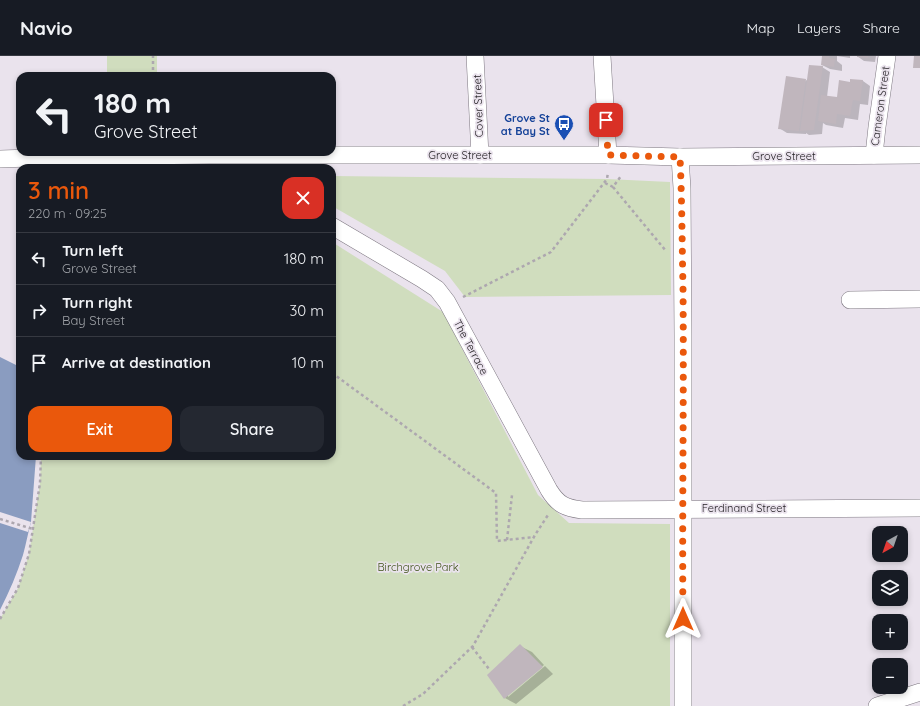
<!DOCTYPE html>
<meta charset="utf-8">
<style>
:root{--surface:#171b24;--page:#242831;--text:#f1f3f6;--muted:#9ea1a6;--line:#363941;--accent:#ea580c}
body{margin:0;font-family:Quicksand,sans-serif;background:var(--page);color:var(--text);height:100vh;display:flex;flex-direction:column;font-size:15px;white-space:nowrap}
*{box-sizing:border-box;margin:0}
p{font-size:13px;color:var(--muted)}
.icon{flex:none;width:22px;height:22px;fill:none;stroke:currentColor;stroke-width:2;stroke-linecap:round;stroke-linejoin:round}
.map{position:relative;flex:1;overflow:hidden}
.panel{position:absolute;left:16px;top:108px;width:320px;height:296px;display:flex;flex-direction:column;background:var(--surface);border-radius:12px;box-shadow:0 2px 6px #0003}
.panel>*{flex:none}
.hud{position:absolute;left:16px;top:16px;width:320px;height:84px;border-radius:12px;box-shadow:0 2px 6px #0003;background:#171b24;color:var(--text);overflow:hidden}
.needle{width:26px;rotate:220deg}
.buttons{position:absolute;left:872px;top:470px;display:grid;gap:8px}
.buttons a{display:grid;place-items:center;width:36px;height:36px;border-radius:8px;background:var(--surface);box-shadow:0 2px 6px #0003;font-size:20px}
.pin{position:absolute;display:grid;place-items:center;width:34px;height:34px;color:#fff;margin:-17px;border-radius:8px;box-shadow:0 2px 6px #0006}
.me{position:absolute;width:44px;margin:-22px;rotate:0deg;stroke-linejoin:round;filter:drop-shadow(0 0 3px #0008)}
.turn{display:flex;align-items:center;gap:14px;height:84px;padding:0 12px;font-size:18px}
.turn .icon{width:52px;height:52px;stroke-width:2.5}
.turn b{display:block;font-size:28px;line-height:34px}
.round{display:grid;place-items:center;flex:none;width:42px;height:42px;border-radius:12px;background:var(--page)}
.headline{display:flex;align-items:center;justify-content:space-between;height:68px;padding:0 12px}
h1{font-size:24px;font-weight:600;line-height:30px;color:var(--accent)}
.action{display:flex;gap:8px;margin-top:auto;padding:8px 12px}
.action a{flex:1;height:46px;border-radius:12px;background:var(--accent);color:#fff;font-size:16px;font-weight:600;line-height:46px;text-align:center}
.action a+a{background:var(--page);color:var(--text)}
ul{padding:0;list-style:none}
li{display:flex;align-items:center;gap:12px;height:52px;padding:0 12px;border-top:1px solid var(--line)}
li div{flex:1}
li b{display:block;font-size:15px}
li em{font-style:normal}
header{display:flex;align-items:center;gap:24px;box-sizing:border-box;height:56px;padding:0 20px;background:var(--surface);border-bottom:1px solid var(--line)}
header strong{font-size:19px}
nav{display:flex;gap:22px;margin-inline-start:auto;font-size:14px}
.map>svg:first-child{display:block}
</style>
<header>
<strong>Navio</strong>
<nav><a>Map</a><a>Layers</a><a>Share</a></nav>
</header>
<div class="map">
<svg width="920" height="650" viewBox="0 0 920 650">
<rect width="100%" height="100%" fill="#eae3ed"/>
<!-- green -->
<g fill="#d0ddbe">
<rect x="107" y="0" width="50" height="20"/>
<polygon points="332,120 607,123 670,126 671,239 465,241 445,215 332,150"/>
<polygon points="332,186 443,256 538,439 569,467 670,468 670,650 0,650 0,563 18,532 29,498 40,427 41,400 332,400"/>
</g>
<!-- water -->
<path fill="#8a9cc0" d="M 0,301 L 20,311 L 20,400 L 36,400 L 31,466 C 28,477 26,488 23,499 C 17,518 9,536 0,554 Z"/>
<!-- pier -->
<polygon fill="#eae3ed" points="0,456 31,466 28,476 0,467"/>
<!-- shadow -->
<g fill="#0003">
<polygon points="823,0 850,0 850,2 837,0 837,5 842,9 842,15 830,13 822,9"/>
<polygon points="857,0 876,0 875,6 864,5"/>
<polygon points="822,11 830,16 827,41 837,42 851,27 851,24 863,25 870,30 868,49 860,48 858,64 845,62 843,72 826,69 823,67 822,78 809,79 806,77 806,78 787,77 779,72 806,24 808,25"/>
<polygon points="520,590 532,596 544,609 508,639 508,641 545,610 553,618 516,648 505,642"/>
</g>
<!-- building -->
<g fill="#c0b6bd">
<polygon points="822,0 829,0 829,2 835,3 834,11 821,9"/>
<polygon points="857,0 868,0 868,2 857,1"/>
<polygon points="914,0 920,0 920,12 913,12"/>
<polygon points="809,9 823,10 814,74 800,75"/>
<polygon points="786,20 806,23 799,75 778,73"/>
<polygon points="850,23 863,24 860,45 853,44 850,60 837,58 836,68 818,65 821,39 837,41 839,24 850,26"/>
<polygon points="520,588 543,611 504,643 487,619"/>
</g>
<g fill="none" stroke-linecap="round" stroke-linejoin="round">
<!-- minor casing -->
<g stroke="#7d7780" stroke-width="18">
<g id="minor">
<polyline points="475,0 480,99"/>
<polyline points="602,0 608,99"/>
<polyline points="874,99 877,71 887,0"/>
<polyline points="680,101 682,132 683,279 683,650"/>
<polyline points="0,103 61,101 209,99 608,99 680,101 920,99"/>
<path d="M 332,170 L 422,223 L 437,233 L 447,246 L 549,434 C 558,449 566,452 582,454 L 920,452"/>
<polyline points="850,244 920,243"/>
<polyline points="877,650 920,636"/>
</g>
</g>
<!-- path -->
<g stroke="#ada7af" stroke-width="2.5" stroke-dasharray="3 3" stroke-linecap="butt">
<polyline points="153,20 153,0"/>
<polyline points="605,127 613,131 621,120"/>
<polyline points="613,131 666,195"/>
<polyline points="463,241 551,196 607,123 608,116"/>
<polyline points="332,317 496,437 497,485 534,481"/>
<polyline points="0,463 33,473"/>
<polyline points="507,484 512,439"/>
<polyline points="0,563 18,532 29,498 40,427 41,400"/>
<polyline points="472,591 489,613"/>
<polyline points="403,650 423,638 473,590 535,479 548,459"/>
</g>
<!-- minor -->
<use href="#minor" stroke="#fff" stroke-width="17"/>
</g>
<g fill="none" stroke-linecap="round" stroke-linejoin="round">
<!-- route -->
<path stroke="#ea580c" stroke-width="7" stroke-dasharray="0 12.6" d="M 606,64 L 608,99 L 680,101 C 682,144 682,187 683,231 C 684,341 682,452 683,563"/>
</g>
<!-- icons -->
<defs>
<g id="bus-pin" transform="scale(1)"><path d="M0 17L-7.5 6A9.5 9.5 0 1 1 7.5 6Z" fill="#1a4fb4" stroke="#eae3ed"/><path d="M-5-6H5V4H4V6H2V4H-2V6H-4V4H-5ZM-3.5-4V0h7V-4ZM-3.5 1.2v1.5H-2V1.2ZM2 1.2v1.5H3.5V1.2Z" fill="#fff"/></g>
</defs>
<g fill-rule="evenodd">
<use href="#bus-pin" x="564" y="68"/>
</g>
<g text-anchor="middle" dominant-baseline="central" stroke-width="3.5" stroke-linejoin="round" paint-order="stroke">
<!-- street labels -->
<g font-size="11" fill="#252226" stroke="#eae3ed">
<text transform="translate(478 50) rotate(-92)">Cover Street</text>
<text transform="translate(880 50) rotate(-82)">Cameron Street</text>
<text x="460" y="99">Grove Street</text>
<text x="784" y="100">Grove Street</text>
<text transform="translate(471 291) rotate(62)">The Terrace</text>
<text x="744" y="452">Ferdinand Street</text>
</g>
<!-- transit labels -->
<g font-size="11" font-weight="bold" fill="#164399" stroke="#eae3ed" text-anchor="end">
<text x="550" y="62">Grove St<tspan x="550" dy="13">at Bay St</tspan></text>
</g>
<!-- park labels -->
<g font-size="11" fill="#3e5217" stroke="#eae3ed">
<text x="418" y="511">Birchgrove Park</text>
</g>
</g>
</svg>
<div class="buttons">
<a><svg class="needle" viewBox="-14 -14 28 28"><path d="M0-13l5 13h-10z" fill="#e53935"/><path d="M0 13l5-13h-10z" fill="#9ea1a6"/></svg></a>
<a><svg class="icon" aria-label="layers" viewBox="0 0 24 24"><path d="M12 4l9 5-9 5-9-5zM3 14l9 5 9-5"/></svg></a>
<a>+</a>
<a>−</a>
</div>
<div class="pin" style="left:606px;top:64px;background:#d93025"><svg class="icon" aria-label="arrive" viewBox="0 0 24 24"><path d="M6 21V4h12l-3 4 3 4H6"/></svg></div>
<svg class="me" style="left:683px;top:563px" viewBox="-20 -20 40 40"><path d="M0-17L14 15 0 8-14 15z" fill="#ea580c" stroke="#fff" stroke-width="4"/></svg>
<div class="hud">
<div class="turn"><svg class="icon" aria-label="left" viewBox="0 0 24 24"><path d="M17 20v-9H6M10 6l-5 5 5 5"/></svg><div><b>180 m</b>Grove Street</div></div>
</div>
<section class="panel">
<div class="headline"><div><h1>3 min</h1><p>220 m · 09:25</p></div><a class="round" style="background:#d93025;color:#fff"><svg class="icon" aria-label="close" viewBox="0 0 24 24"><path d="M6 6l12 12M18 6L6 18"/></svg></a></div>
<ul>
<li><svg class="icon" aria-label="left" viewBox="0 0 24 24"><path d="M17 20v-9H6M10 6l-5 5 5 5"/></svg><div><b>Turn left</b><p>Grove Street</p></div><em>180 m</em></li>
<li><svg class="icon" aria-label="right" viewBox="0 0 24 24"><path d="M7 20v-9h11M14 6l5 5-5 5"/></svg><div><b>Turn right</b><p>Bay Street</p></div><em>30 m</em></li>
<li><svg class="icon" aria-label="arrive" viewBox="0 0 24 24"><path d="M6 21V4h12l-3 4 3 4H6"/></svg><div><b>Arrive at destination</b></div><em>10 m</em></li>
</ul>
<div class="action"><a>Exit</a><a>Share</a></div>
</section>
</div>
